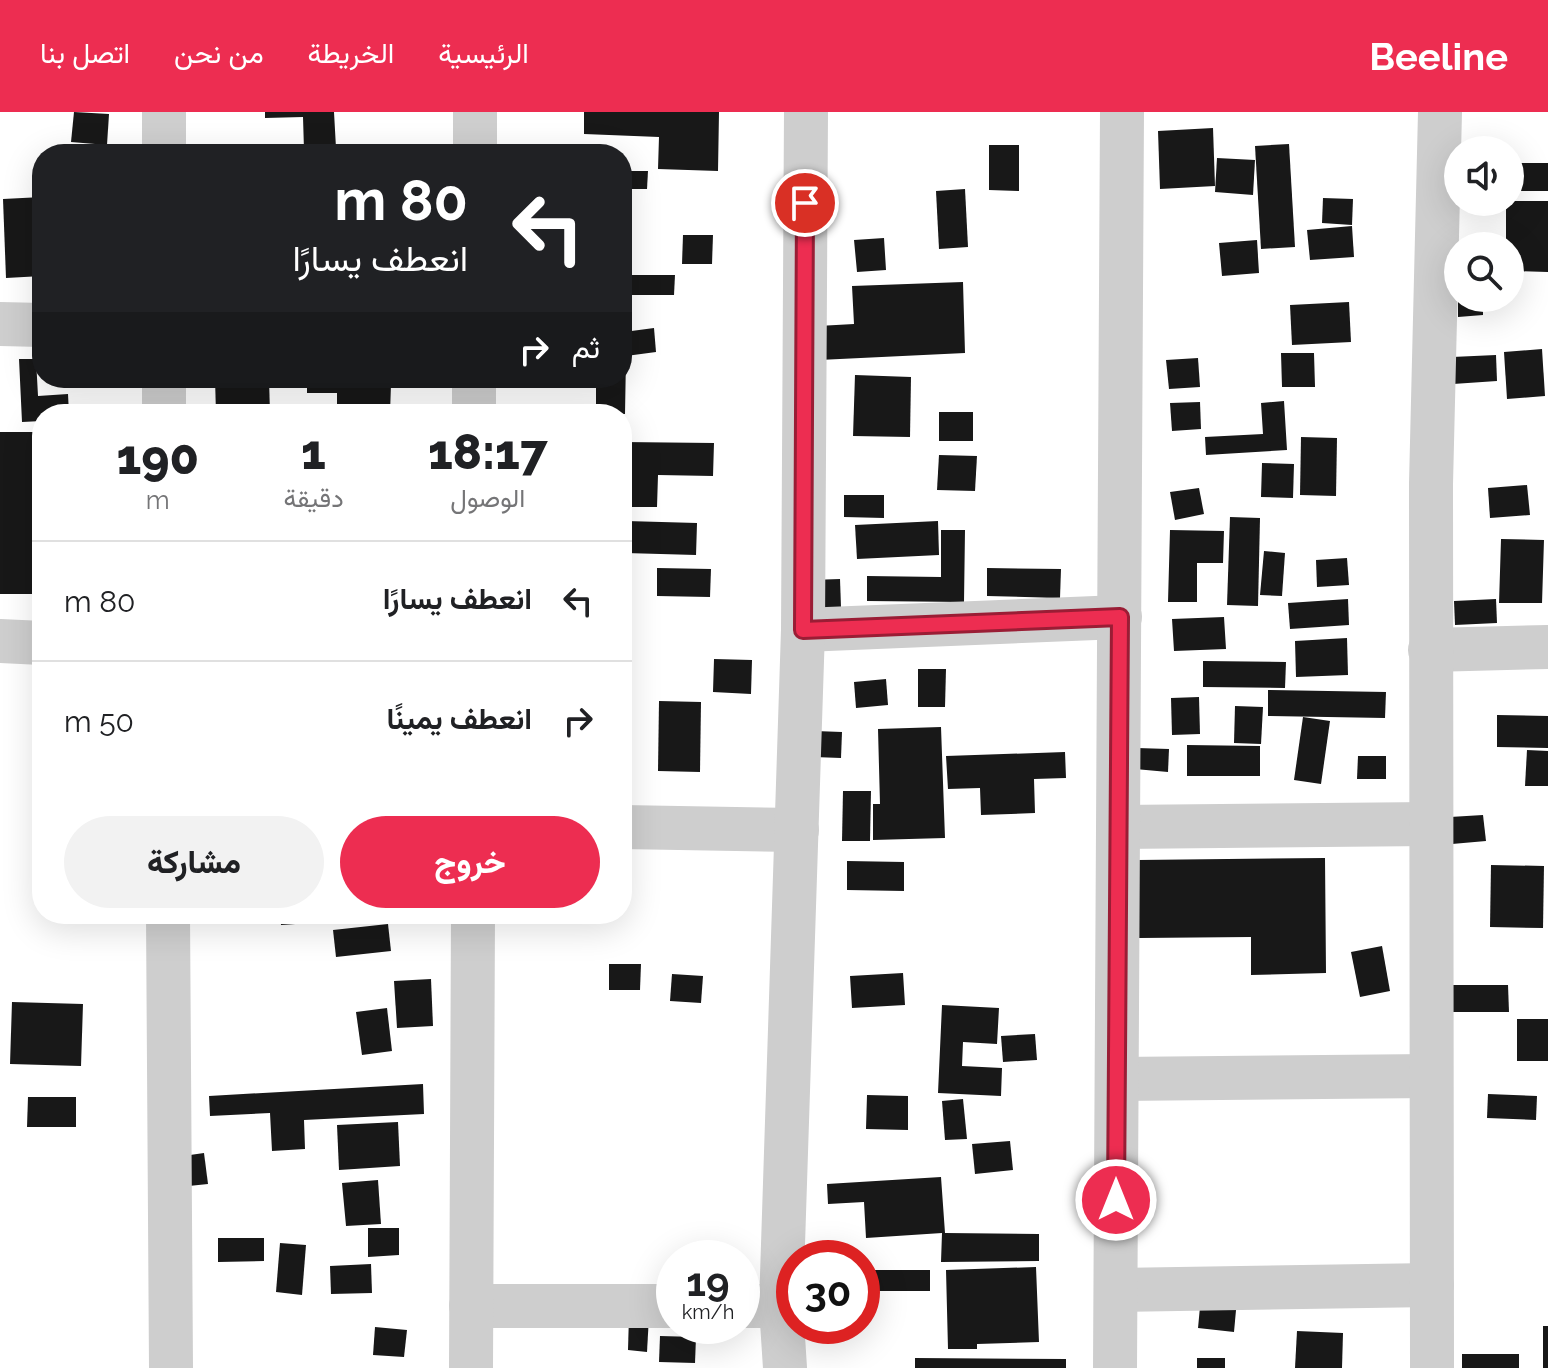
<!DOCTYPE html>
<html lang="ar">
<meta charset="utf-8">
<style>
:root{--surface:#fff;--page:#f2f2f2;--text:#202124;--muted:#757577;--line:#e0e0e0;--accent:#ed2d51}
body{margin:0;font-family:Raleway,Vazirmatn,sans-serif;background:var(--page);color:var(--text);direction:rtl;height:100vh;display:flex;flex-direction:column;font-size:30px;white-space:nowrap}
*{box-sizing:border-box;margin:0}
p{font-size:26px;color:var(--muted)}
.icon{flex:none;width:44px;height:44px;fill:none;stroke:currentColor;stroke-width:2;stroke-linecap:round;stroke-linejoin:round}
.map{position:relative;flex:1;overflow:hidden;direction:ltr}
.side{position:absolute;left:32px;top:292px;width:600px;height:520px;display:flex;flex-direction:column;background:var(--surface);border-radius:32px;box-shadow:0 8px 32px #0002;direction:rtl}
.side>*{flex:none}
.top-card{position:absolute;left:32px;top:32px;width:600px;height:244px;border-radius:32px;box-shadow:0 8px 32px #0002;direction:rtl;background:#202124;color:#fff;overflow:hidden}
.fabs{position:absolute;left:1444px;top:24px;display:grid;gap:16px}
.fabs a{display:grid;place-items:center;width:80px;height:80px;border-radius:50%;background:var(--surface);box-shadow:0 8px 32px #0002;font-size:40px}
.speed{position:absolute;left:656px;top:1128px;display:flex;gap:16px;font-size:40px;font-weight:700;text-align:center}
.speed>*{display:grid;place-content:center;width:104px;height:104px;border-radius:50%;background:var(--surface);box-shadow:0 8px 32px #0002;line-height:1}
.speed small{font-size:20px;font-weight:400}
.speed .limit{border:12px solid #d22;background:#fff;color:#111}
.pin{position:absolute;display:grid;place-items:center;width:68px;height:68px;color:#fff;margin:-34px;border:4px solid #fff;border-radius:50%;box-shadow:0 2px 8px #0007}
.me{position:absolute;width:88px;margin:-44px;rotate:0deg;stroke-linejoin:round;filter:drop-shadow(0 0 6px #0008)}
.turn{display:flex;align-items:center;gap:28px;height:168px;padding:0 32px;font-size:36px}
.turn .icon{width:104px;height:104px;stroke-width:2.5}
.turn b{display:block;font-size:56px;line-height:68px}
.then{display:flex;align-items:center;height:76px;padding:0 32px;background:#0003;gap:16px;font-size:30px}
.eta{display:flex;justify-content:space-evenly;align-items:center;height:136px;text-align:center}
.eta b{font-size:48px;font-weight:800;line-height:56px}
.cta{display:flex;gap:16px;margin-top:auto;padding:16px 32px}
.cta a{flex:1;height:92px;border-radius:48px;background:var(--accent);color:#fff;font-size:32px;font-weight:800;line-height:92px;text-align:center}
.cta a+a{background:var(--page);color:var(--text)}
ul{padding:0;list-style:none}
li{display:flex;align-items:center;gap:24px;height:120px;padding:0 32px;border-top:2px solid var(--line)}
li div{flex:1}
li b{display:block;font-size:30px}
li em{font-style:normal}
header{display:flex;align-items:center;gap:48px;box-sizing:border-box;height:112px;padding:0 40px;background:var(--accent);color:#fff}
header strong{font-size:38px}
nav{display:flex;gap:44px;margin-inline-start:auto;font-size:28px}
.map>svg:first-child{display:block}
</style>
<header>
<strong>Beeline</strong>
<nav><a>الرئيسية</a><a>الخريطة</a><a>من نحن</a><a>اتصل بنا</a></nav>
</header>
<div class="map">
<svg width="1548" height="1256" viewBox="0 0 1548 1256">
<rect width="100%" height="100%" fill="#fff"/>
<!-- building -->
<g fill="#181818">
<polygon points="74,0 109,2 107,33 71,30"/>
<polygon points="265,0 334,0 336,36 304,38 303,5 265,6"/>
<polygon points="584,0 719,0 718,59 658,57 659,25 584,22"/>
<polygon points="1213,16 1215,74 1160,77 1158,19"/>
<polygon points="1289,32 1295,135 1261,137 1255,34"/>
<polygon points="989,33 1019,33 1019,79 989,78"/>
<polygon points="582,36 582,42 525,42 525,37"/>
<polygon points="1217,46 1255,48 1253,83 1215,80"/>
<rect x="1510" y="51" width="38" height="28"/>
<polygon points="622,59 648,59 647,77 622,77"/>
<polygon points="965,77 968,135 939,137 936,79"/>
<polygon points="42,85 42,164 6,166 3,87"/>
<polygon points="1323,86 1353,87 1352,113 1322,111"/>
<polygon points="1510,89 1548,89 1548,160 1510,159 1510,134 1506,134 1506,90"/>
<polygon points="1352,114 1354,145 1310,148 1307,118"/>
<polygon points="683,123 713,123 712,152 682,152"/>
<polygon points="884,126 886,158 857,160 854,128"/>
<polygon points="1257,128 1259,161 1222,164 1219,131"/>
<polygon points="627,163 675,163 674,183 627,183"/>
<polygon points="963,170 965,241 819,248 818,214 854,212 852,174"/>
<polygon points="1458,186 1483,186 1483,203 1458,205"/>
<polygon points="1349,190 1351,230 1292,233 1290,193"/>
<polygon points="654,216 656,240 626,244 624,220"/>
<polygon points="1542,237 1545,284 1507,287 1504,240"/>
<polygon points="1281,241 1314,241 1315,275 1282,275"/>
<polygon points="1496,243 1497,269 1453,272 1452,245"/>
<polygon points="622,245 626,245 625,302 596,302 596,266 622,266"/>
<polygon points="1198,246 1200,275 1169,277 1166,248"/>
<polygon points="19,247 36,247 38,284 68,282 69,302 42,302 42,309 22,310"/>
<polygon points="855,263 911,265 910,325 853,324"/>
<polygon points="215,266 269,266 270,302 216,302"/>
<polygon points="307,266 432,266 432,272 391,272 390,302 337,302 337,281 307,281"/>
<polygon points="519,266 552,266 551,276 519,274"/>
<polygon points="1284,289 1287,338 1206,343 1205,325 1263,322 1261,291"/>
<polygon points="1200,290 1201,317 1172,319 1170,291"/>
<rect x="939" y="300" width="34" height="29"/>
<rect x="0" y="320" width="42" height="162"/>
<polygon points="1301,325 1337,326 1336,384 1300,383"/>
<polygon points="622,330 714,331 713,364 658,363 657,395 622,395"/>
<polygon points="939,343 977,344 975,379 937,378"/>
<polygon points="1262,351 1294,352 1293,386 1261,385"/>
<polygon points="1527,373 1530,403 1490,406 1488,376"/>
<polygon points="1199,376 1204,402 1175,408 1170,380"/>
<polygon points="844,383 884,383 884,406 844,405"/>
<polygon points="1230,405 1260,406 1258,494 1227,493"/>
<polygon points="626,409 697,411 696,443 625,441"/>
<polygon points="938,409 939,443 857,447 855,413"/>
<polygon points="941,418 965,418 964,490 867,489 867,464 941,465"/>
<polygon points="1170,418 1224,419 1223,451 1197,451 1197,490 1168,490"/>
<polygon points="1501,427 1544,428 1542,491 1499,491"/>
<polygon points="1264,439 1285,441 1282,484 1260,483"/>
<polygon points="1347,446 1349,473 1317,475 1316,448"/>
<polygon points="657,456 711,457 710,485 657,484"/>
<polygon points="987,456 1061,457 1060,486 987,484"/>
<polygon points="840,467 841,495 813,497 811,468"/>
<polygon points="1348,487 1349,513 1290,517 1288,491"/>
<polygon points="1496,487 1497,511 1455,513 1454,489"/>
<polygon points="1224,505 1226,537 1174,539 1172,507"/>
<polygon points="1347,526 1348,563 1296,565 1295,529"/>
<polygon points="714,547 752,548 751,582 713,580"/>
<polygon points="1203,549 1286,550 1285,576 1203,575"/>
<polygon points="918,557 946,557 945,595 918,595"/>
<polygon points="886,567 888,593 856,596 854,570"/>
<polygon points="1268,578 1386,580 1385,606 1268,604"/>
<polygon points="1199,585 1200,622 1172,623 1171,586"/>
<polygon points="659,589 701,590 700,660 658,659"/>
<polygon points="1235,594 1263,595 1261,632 1234,631"/>
<polygon points="1497,603 1548,604 1548,636 1497,635"/>
<polygon points="1303,605 1330,609 1321,672 1294,668"/>
<polygon points="941,615 945,726 873,728 873,692 880,692 878,617"/>
<polygon points="815,619 842,620 841,646 814,645"/>
<polygon points="1187,633 1260,634 1260,664 1187,664"/>
<polygon points="1137,636 1169,637 1168,660 1135,657"/>
<polygon points="1527,638 1548,639 1548,674 1525,674"/>
<polygon points="1065,640 1066,666 1034,667 1035,701 981,703 980,676 948,677 946,644"/>
<polygon points="1358,644 1386,644 1386,667 1357,667"/>
<polygon points="843,679 871,679 870,729 842,729"/>
<polygon points="1483,703 1486,729 1452,732 1450,705"/>
<polygon points="1325,746 1326,861 1251,863 1251,825 1139,826 1138,748"/>
<polygon points="847,749 904,750 904,779 847,778"/>
<polygon points="1491,753 1544,754 1543,816 1490,815"/>
<polygon points="280,802 323,802 324,810 281,813"/>
<polygon points="388,812 391,839 336,845 333,818"/>
<polygon points="1382,834 1390,879 1360,885 1351,840"/>
<polygon points="609,852 641,852 640,878 609,878"/>
<polygon points="903,861 905,893 852,896 850,864"/>
<polygon points="672,862 703,864 701,891 670,889"/>
<polygon points="431,867 433,914 397,916 394,869"/>
<polygon points="1452,873 1508,873 1509,900 1452,900"/>
<polygon points="12,890 83,892 81,954 10,952"/>
<polygon points="942,893 999,896 997,932 963,930 962,954 1002,956 1001,984 938,981"/>
<polygon points="387,896 392,939 362,943 356,900"/>
<rect x="1517" y="907" width="31" height="42"/>
<polygon points="1035,922 1037,948 1003,950 1001,924"/>
<polygon points="423,972 424,1002 304,1008 305,1037 272,1039 270,1001 210,1004 209,984"/>
<polygon points="1488,982 1537,984 1536,1008 1487,1006"/>
<polygon points="867,983 908,984 908,1018 866,1017"/>
<polygon points="28,985 76,985 76,1015 27,1015"/>
<polygon points="963,987 967,1027 945,1028 942,989"/>
<polygon points="398,1010 400,1054 339,1058 337,1013"/>
<polygon points="1010,1029 1013,1058 975,1062 972,1032"/>
<polygon points="204,1041 208,1072 179,1075 176,1045"/>
<polygon points="941,1065 945,1121 1039,1122 1039,1149 941,1150 942,1121 866,1126 864,1090 828,1092 827,1072"/>
<polygon points="378,1068 381,1112 346,1114 342,1071"/>
<polygon points="368,1116 399,1116 399,1143 368,1145"/>
<polygon points="218,1126 264,1126 264,1149 218,1150"/>
<polygon points="280,1131 306,1133 302,1183 276,1180"/>
<polygon points="371,1152 372,1181 331,1182 330,1154"/>
<polygon points="1036,1155 1039,1230 977,1232 977,1237 948,1237 946,1158"/>
<rect x="862" y="1158" width="68" height="21"/>
<polygon points="1201,1184 1237,1187 1234,1220 1198,1216"/>
<polygon points="629,1203 649,1204 647,1240 628,1238"/>
<rect x="1543" y="1214" width="5" height="42"/>
<polygon points="375,1215 407,1218 404,1245 373,1243"/>
<polygon points="1297,1219 1343,1221 1342,1256 1295,1256"/>
<polygon points="660,1224 696,1225 695,1251 659,1250"/>
<rect x="1462" y="1242" width="57" height="14"/>
<polygon points="915,1246 1066,1247 1066,1256 915,1256"/>
<rect x="1197" y="1246" width="28" height="10"/>
</g>
<g fill="none" stroke-linecap="round" stroke-linejoin="round">
<!-- minor -->
<g stroke="#cecece" stroke-width="44">
<polyline points="164,42 164,0"/>
<polyline points="475,42 475,0"/>
<polyline points="0,212 42,213"/>
<polyline points="164,266 164,302"/>
<polyline points="474,302 474,266"/>
<polyline points="803,518 1120,505"/>
<polyline points="0,529 42,531"/>
<polyline points="1430,538 1548,535"/>
<polyline points="622,715 797,718"/>
<polyline points="1119,715 1430,712"/>
<polyline points="168,802 171,1256"/>
<polyline points="1117,967 1431,964"/>
<polyline points="1116,1178 1432,1173"/>
<polyline points="471,1194 674,1194"/>
<polyline points="742,1194 781,1194"/>
<polyline points="471,1256 473,802"/>
<polyline points="785,1256 781,1194 803,518 806,0"/>
<polyline points="1115,1256 1122,0"/>
<polyline points="1432,1256 1431,372 1440,0"/>
</g>
</g>
<g fill="none" stroke-linecap="round" stroke-linejoin="round">
<!-- route casing -->
<g stroke="#9a1d35" stroke-width="20">
<polyline id="route" points="805,91 803,518 1120,505 1116,1088"/>
</g>
<!-- route -->
<use href="#route" stroke="#ed2d51" stroke-width="14"/>
</g>
</svg>
<div class="fabs">
<a><svg class="icon" aria-label="sound" viewBox="0 0 24 24"><path d="M4 9h4l5-4v14l-5-4H4zM17 9q2 3 0 6"/></svg></a>
<a><svg class="icon" aria-label="search" viewBox="0 0 24 24"><circle cx="10" cy="10" r="6"/><path d="M15 15l6 6"/></svg></a>
</div>
<div class="speed"><div>19<small>km/h</small></div><div class="limit">30</div></div>
<div class="pin" style="left:805px;top:91px;background:#d93025"><svg class="icon" aria-label="arrive" viewBox="0 0 24 24"><path d="M6 21V4h12l-3 4 3 4H6"/></svg></div>
<svg class="me" style="left:1116px;top:1088px" viewBox="-20 -20 40 40"><circle r="17" fill="#ed2d51" stroke="#fff" stroke-width="3"/><path d="M0-11L8 9 0 5-8 9z" fill="#fff"/></svg>
<div class="top-card">
<div class="turn"><svg class="icon" aria-label="left" viewBox="0 0 24 24"><path d="M17 20v-9H6M10 6l-5 5 5 5"/></svg><div><b>80 m</b>انعطف يسارًا</div></div>
<div class="then">ثم<svg class="icon" aria-label="right" viewBox="0 0 24 24"><path d="M7 20v-9h11M14 6l5 5-5 5"/></svg></div>
</div>
<section class="side">
<div class="eta">
<div><b>18:17</b><p>الوصول</p></div>
<div><b>1</b><p>دقيقة</p></div>
<div><b>190</b><p>m</p></div>
</div>
<ul>
<li><svg class="icon" aria-label="left" viewBox="0 0 24 24"><path d="M17 20v-9H6M10 6l-5 5 5 5"/></svg><div><b>انعطف يسارًا</b></div><em>80 m</em></li>
<li><svg class="icon" aria-label="right" viewBox="0 0 24 24"><path d="M7 20v-9h11M14 6l5 5-5 5"/></svg><div><b>انعطف يمينًا</b></div><em>50 m</em></li>
</ul>
<div class="cta"><a>خروج</a><a>مشاركة</a></div>
</section>
</div>
